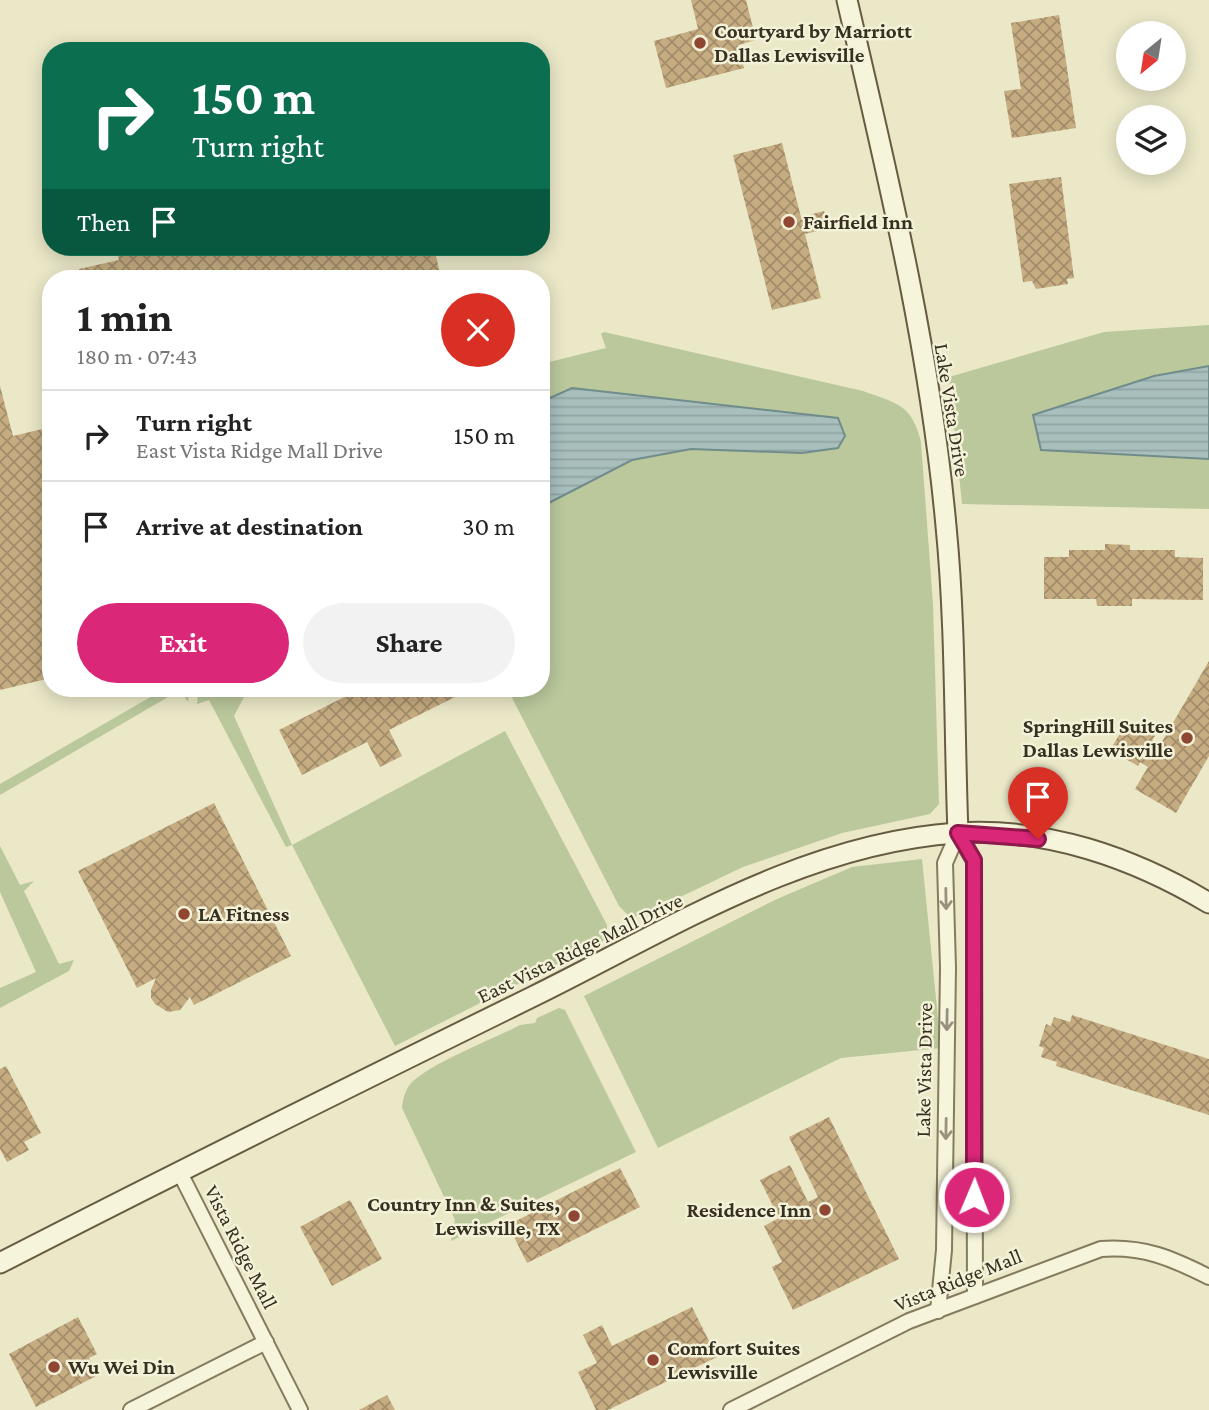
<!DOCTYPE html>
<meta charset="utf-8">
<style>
:root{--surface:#fff;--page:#f2f2f2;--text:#222;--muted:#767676;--line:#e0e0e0;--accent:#db2777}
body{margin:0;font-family:"Crimson Pro",serif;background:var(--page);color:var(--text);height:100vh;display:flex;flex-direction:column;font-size:26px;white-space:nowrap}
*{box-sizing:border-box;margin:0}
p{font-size:23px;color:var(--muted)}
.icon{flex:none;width:38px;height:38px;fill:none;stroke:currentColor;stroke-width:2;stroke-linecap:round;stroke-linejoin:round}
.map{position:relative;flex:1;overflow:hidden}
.sheet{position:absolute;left:42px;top:270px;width:508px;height:427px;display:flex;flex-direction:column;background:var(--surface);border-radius:28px;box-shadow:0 4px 18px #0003}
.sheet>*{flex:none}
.top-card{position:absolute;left:42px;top:42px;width:508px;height:214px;border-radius:28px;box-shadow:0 4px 18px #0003;background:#0b6e4f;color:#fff;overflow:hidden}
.needle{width:46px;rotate:210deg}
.tools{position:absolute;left:1116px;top:21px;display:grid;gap:14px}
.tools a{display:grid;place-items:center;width:70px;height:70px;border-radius:50%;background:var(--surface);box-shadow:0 4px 18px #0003;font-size:35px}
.pin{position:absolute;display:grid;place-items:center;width:60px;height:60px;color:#fff;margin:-72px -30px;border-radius:50% 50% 50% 0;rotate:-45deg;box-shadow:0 0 7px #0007}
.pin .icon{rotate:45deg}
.me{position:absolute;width:77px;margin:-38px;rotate:1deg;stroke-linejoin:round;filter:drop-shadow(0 0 5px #0008)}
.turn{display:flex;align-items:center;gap:24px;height:147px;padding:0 35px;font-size:32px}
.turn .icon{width:91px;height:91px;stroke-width:2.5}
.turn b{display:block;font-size:49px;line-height:60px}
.then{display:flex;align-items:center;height:66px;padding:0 35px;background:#0003;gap:14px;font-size:26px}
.round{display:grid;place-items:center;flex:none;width:74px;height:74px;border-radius:37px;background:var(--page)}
.headline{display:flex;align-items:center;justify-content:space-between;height:119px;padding:0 35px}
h1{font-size:42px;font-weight:700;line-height:52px}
.button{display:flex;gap:14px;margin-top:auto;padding:14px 35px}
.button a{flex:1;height:80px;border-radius:42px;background:var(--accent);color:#fff;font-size:28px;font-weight:700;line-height:80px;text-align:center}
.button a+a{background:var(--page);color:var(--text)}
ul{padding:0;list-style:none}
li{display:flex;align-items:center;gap:21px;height:91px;padding:0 35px;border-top:2px solid var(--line)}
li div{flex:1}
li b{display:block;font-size:26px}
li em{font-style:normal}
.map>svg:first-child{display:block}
</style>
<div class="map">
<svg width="1209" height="1410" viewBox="0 0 1209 1410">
<defs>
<pattern id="water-rules" width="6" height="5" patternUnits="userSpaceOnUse" patternTransform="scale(1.75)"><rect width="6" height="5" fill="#a8bfbd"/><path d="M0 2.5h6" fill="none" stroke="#91a4a2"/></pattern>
<pattern id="building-cross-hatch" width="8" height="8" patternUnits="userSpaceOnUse" patternTransform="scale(1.75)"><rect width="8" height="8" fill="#c6ac81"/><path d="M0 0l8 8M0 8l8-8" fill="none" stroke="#a28c69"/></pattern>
</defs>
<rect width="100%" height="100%" fill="#ebe8c8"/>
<!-- grass -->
<g fill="#bac89c">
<polygon points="1209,325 1209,509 962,504 949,377 1104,332"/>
<path d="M 604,332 L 863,391 C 896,403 912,404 921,442 L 933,604 L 939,804 L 930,814 L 842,833 L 743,867 L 674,900 C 663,900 656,903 650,912 L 631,918 L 619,906 L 507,688 L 541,688 L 541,364 L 606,348 L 601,334 Z"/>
<polygon points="166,688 262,688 244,697 234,716 292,845 505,731 607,925 607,939 395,1046 292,845 286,847 209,700 197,704 198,695 189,694 188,702 180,690 0,795 0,784"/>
<polygon points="0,846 20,885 34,881 24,891 59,964 74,960 69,971 0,1008 0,988 36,972 0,892"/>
<polygon points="922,859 941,1048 841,1058 658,1148 584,996 777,899 852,867"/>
<path d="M 559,1008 L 565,1010 L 636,1152 L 451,1241 L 455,1220 L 402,1108 C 403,1098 405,1090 412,1082 C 435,1061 491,1040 520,1025 L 535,1023 L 537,1018 Z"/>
</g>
<!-- water -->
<g fill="url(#water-rules)" stroke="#708d8c" stroke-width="2">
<polygon points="1209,366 1209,459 1041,450 1033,415 1154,376"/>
<polygon points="572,388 838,418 845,436 838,448 802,453 691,449 632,460 541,507 541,402"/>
</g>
<!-- building -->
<g fill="url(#building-cross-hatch)">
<polygon points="691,0 746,0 756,40 738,45 744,68 666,88 654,41 698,29"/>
<polygon points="1059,15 1076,128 1012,138 1004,91 1021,89 1011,23"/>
<polygon points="782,143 801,217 824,211 829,228 805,234 821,298 772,310 733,155"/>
<polygon points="1061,177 1074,278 1067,279 1068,284 1036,289 1032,281 1023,282 1009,184"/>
<polygon points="116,247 434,247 441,278 81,278 79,269 119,260"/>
<polygon points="0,386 13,436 51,427 51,678 0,690"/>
<polygon points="1105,544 1130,545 1130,550 1175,550 1175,557 1203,558 1203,600 1132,599 1132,606 1097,606 1096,599 1044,599 1044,557 1069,557 1069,550 1105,550"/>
<polygon points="1209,661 1209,756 1176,813 1135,789 1148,767 1140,762 1138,766 1110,750 1128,720 1155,736 1152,740 1160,745"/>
<polygon points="362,688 450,688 455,697 389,730 402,756 380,767 367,742 302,775 279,730"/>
<polygon points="214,803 291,956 194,1005 190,997 180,1010 168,1012 155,1004 151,998 151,990 156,978 137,988 78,871"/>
<polygon points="1072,1015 1209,1059 1209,1115 1056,1066 1057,1062 1041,1057 1044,1048 1039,1046 1046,1024 1051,1026 1054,1017 1070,1022"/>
<polygon points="6,1066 41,1133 24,1142 29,1150 7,1162 0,1149 0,1069"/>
<polygon points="829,1117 899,1259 793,1310 772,1267 782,1262 764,1226 779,1218 760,1180 790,1165 808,1202 818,1197 789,1137"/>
<polygon points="620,1168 640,1207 527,1263 508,1225"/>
<polygon points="350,1200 382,1259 332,1286 300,1227"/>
<polygon points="692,1307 717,1357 608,1410 596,1410 578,1372 597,1363 583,1335 602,1325 612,1346"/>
<polygon points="78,1317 97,1354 89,1358 98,1375 36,1407 9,1354"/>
<polygon points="387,1395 395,1410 359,1410"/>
</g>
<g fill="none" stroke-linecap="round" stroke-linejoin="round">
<!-- street casing -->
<g stroke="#857b5e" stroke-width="18">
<g id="street">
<polyline points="958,833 974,861 975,1296"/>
<polyline points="179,1171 300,1410"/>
<polyline points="938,1311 944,1250 948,968 945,863 958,833"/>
<polyline points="131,1410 266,1342"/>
<path d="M 731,1410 L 909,1321 L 1101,1249 C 1144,1246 1171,1258 1209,1277"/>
</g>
</g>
<!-- secondary casing -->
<g stroke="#675c41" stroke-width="23">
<g id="secondary">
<path d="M 847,0 C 887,173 930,349 946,526 C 956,628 954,731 958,833"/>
<path d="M 0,1263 C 177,1172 355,1084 534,996 C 668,930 804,843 957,833 C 1046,827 1134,858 1209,903"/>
</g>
</g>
<!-- street -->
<use href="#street" stroke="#f6f4da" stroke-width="14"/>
<!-- secondary -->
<use href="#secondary" stroke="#f6f4da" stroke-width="19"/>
</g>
<!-- one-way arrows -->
<defs><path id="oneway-shaft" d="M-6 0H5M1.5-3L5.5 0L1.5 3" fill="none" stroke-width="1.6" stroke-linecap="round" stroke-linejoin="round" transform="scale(1.75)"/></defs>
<g stroke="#96927e">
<use href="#oneway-shaft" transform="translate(946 899) rotate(89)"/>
<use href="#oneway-shaft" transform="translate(947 1020) rotate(91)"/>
<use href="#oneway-shaft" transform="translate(946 1129) rotate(91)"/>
</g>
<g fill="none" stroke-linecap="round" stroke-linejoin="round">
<!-- route casing -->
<g stroke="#8e194d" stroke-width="18">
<polyline id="route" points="974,1197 974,860 958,833 1038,839"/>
</g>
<!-- route -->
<use href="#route" stroke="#db2777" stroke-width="12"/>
</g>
<!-- markers -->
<g fill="#8f4633" stroke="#f3f1d7" stroke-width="2.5">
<circle cx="700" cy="43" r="7"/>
<circle cx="789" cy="222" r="7"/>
<circle cx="1187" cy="738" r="7"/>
<circle cx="184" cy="914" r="7"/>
<circle cx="825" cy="1210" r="7"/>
<circle cx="574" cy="1216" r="7"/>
<circle cx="653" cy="1360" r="7"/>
<circle cx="54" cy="1367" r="7"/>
</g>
<g text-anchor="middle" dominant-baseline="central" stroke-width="5" stroke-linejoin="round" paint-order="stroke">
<!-- poi labels -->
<g font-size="21" font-weight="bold" fill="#373021" stroke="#f3f1d7" text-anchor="start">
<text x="714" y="31">Courtyard by Marriott<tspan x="714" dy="24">Dallas Lewisville</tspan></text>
<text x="803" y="222">Fairfield Inn</text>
<text x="1173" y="726" text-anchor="end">SpringHill Suites<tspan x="1173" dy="24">Dallas Lewisville</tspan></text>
<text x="198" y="914">LA Fitness</text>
<text x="560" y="1204" text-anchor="end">Country Inn &amp; Suites,<tspan x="560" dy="24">Lewisville, TX</tspan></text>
<text x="811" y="1210" text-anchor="end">Residence Inn</text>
<text x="667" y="1348">Comfort Suites<tspan x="667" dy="24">Lewisville</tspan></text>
<text x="68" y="1367">Wu Wei Din</text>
</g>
<!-- street labels -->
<g font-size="21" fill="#373021" stroke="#f3f1d7">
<text transform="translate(952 410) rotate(81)">Lake Vista Drive</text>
<text transform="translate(580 948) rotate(-26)">East Vista Ridge Mall Drive</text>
<text transform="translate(924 1070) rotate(-89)">Lake Vista Drive</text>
<text transform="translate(241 1247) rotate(63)">Vista Ridge Mall</text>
<text transform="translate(958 1280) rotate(-22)">Vista Ridge Mall</text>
</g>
</g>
</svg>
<div class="tools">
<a><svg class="needle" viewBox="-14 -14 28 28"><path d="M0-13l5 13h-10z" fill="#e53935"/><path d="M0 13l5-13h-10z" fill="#767676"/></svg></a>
<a><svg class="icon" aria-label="layers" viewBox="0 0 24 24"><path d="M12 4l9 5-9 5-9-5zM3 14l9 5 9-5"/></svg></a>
</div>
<div class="pin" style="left:1038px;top:839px;background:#d93025"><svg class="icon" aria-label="arrive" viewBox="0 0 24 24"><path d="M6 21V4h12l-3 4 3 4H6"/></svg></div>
<svg class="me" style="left:974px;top:1197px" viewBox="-20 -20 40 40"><circle r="17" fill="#db2777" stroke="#fff" stroke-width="3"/><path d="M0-11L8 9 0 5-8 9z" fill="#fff"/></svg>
<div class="top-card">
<div class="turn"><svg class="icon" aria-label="right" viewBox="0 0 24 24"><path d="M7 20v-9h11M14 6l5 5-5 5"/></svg><div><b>150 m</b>Turn right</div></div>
<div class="then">Then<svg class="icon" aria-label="arrive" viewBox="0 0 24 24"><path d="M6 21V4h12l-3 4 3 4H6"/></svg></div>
</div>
<section class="sheet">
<div class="headline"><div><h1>1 min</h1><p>180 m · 07:43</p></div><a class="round" style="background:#d93025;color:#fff"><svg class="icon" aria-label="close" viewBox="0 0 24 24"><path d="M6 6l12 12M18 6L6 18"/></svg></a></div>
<ul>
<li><svg class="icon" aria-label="right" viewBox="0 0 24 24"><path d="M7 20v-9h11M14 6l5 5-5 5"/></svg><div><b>Turn right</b><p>East Vista Ridge Mall Drive</p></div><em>150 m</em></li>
<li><svg class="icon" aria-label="arrive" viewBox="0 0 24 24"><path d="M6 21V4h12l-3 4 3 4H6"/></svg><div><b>Arrive at destination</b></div><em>30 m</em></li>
</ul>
<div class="button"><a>Exit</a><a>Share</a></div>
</section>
</div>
